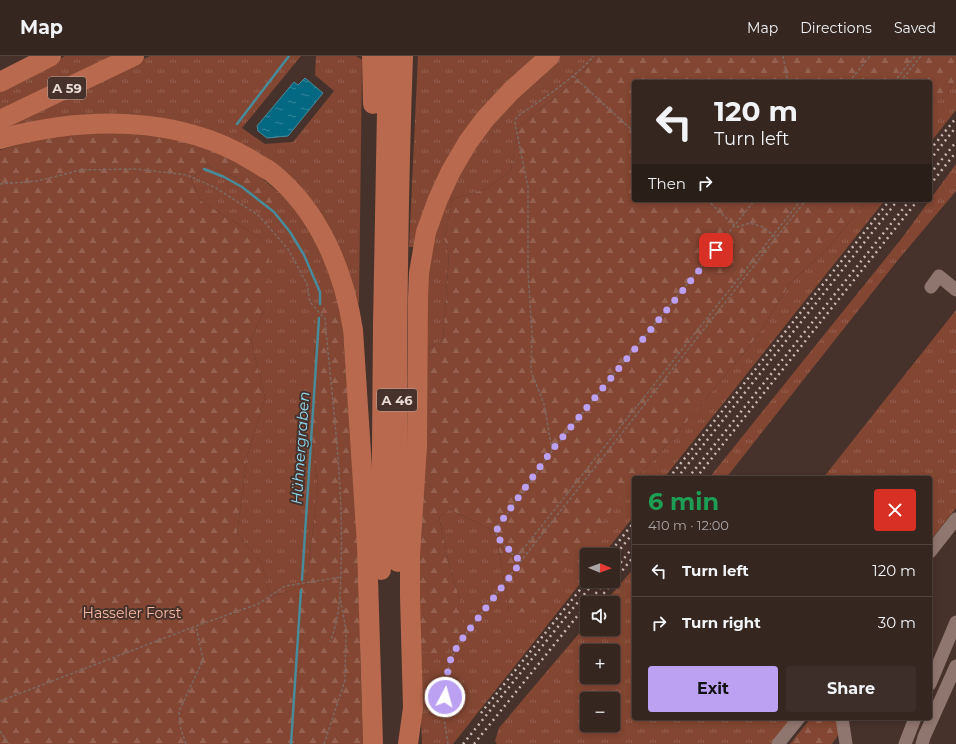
<!DOCTYPE html>
<meta charset="utf-8">
<style>
:root{--surface:#352620;--page:#3d2e29;--text:#f1f3f6;--muted:#aaa5a5;--line:#4f433e;--accent:#bca0f2}
body{margin:0;font-family:Montserrat,sans-serif;background:var(--page);color:var(--text);height:100vh;display:flex;flex-direction:column;font-size:15px;white-space:nowrap}
*{box-sizing:border-box;margin:0}
p{font-size:13px;color:var(--muted)}
.icon{flex:none;width:22px;height:22px;fill:none;stroke:currentColor;stroke-width:2;stroke-linecap:round;stroke-linejoin:round}
.map{position:relative;flex:1;overflow:hidden}
.sheet{position:absolute;left:632px;top:420px;width:300px;height:244px;display:flex;flex-direction:column;background:var(--surface);border-radius:4px;box-shadow:0 2px 6px #0003,0 0 0 1px var(--line)}
.sheet>*{flex:none}
.banner{position:absolute;left:632px;top:24px;width:300px;height:122px;border-radius:4px;box-shadow:0 2px 6px #0003,0 0 0 1px var(--line);background:#352620;color:var(--text);overflow:hidden}
.needle{width:26px;rotate:91deg}
.buttons{position:absolute;left:580px;top:492px;display:grid;gap:8px}
.buttons a{display:grid;place-items:center;width:40px;height:40px;border-radius:4px;background:var(--surface);box-shadow:0 2px 6px #0003,0 0 0 1px var(--line);font-size:20px}
.pin{position:absolute;display:grid;place-items:center;width:34px;height:34px;color:#fff;margin:-17px;border-radius:8px;box-shadow:0 2px 6px #0006}
.me{position:absolute;width:44px;margin:-22px;rotate:6deg;stroke-linejoin:round;filter:drop-shadow(0 0 3px #0008)}
.turn{display:flex;align-items:center;gap:14px;height:84px;padding:0 16px;font-size:18px}
.turn .icon{width:52px;height:52px;stroke-width:2.5}
.turn b{display:block;font-size:28px;line-height:34px}
.then{display:flex;align-items:center;height:38px;padding:0 16px;background:#0003;gap:8px;font-size:15px}
.round{display:grid;place-items:center;flex:none;width:42px;height:42px;border-radius:4px;background:var(--page)}
.overview{display:flex;align-items:center;justify-content:space-between;height:68px;padding:0 16px}
h1{font-size:24px;font-weight:700;line-height:30px;color:#1e9e55}
.primary-button{display:flex;gap:8px;margin-top:auto;padding:8px 16px}
.primary-button a{flex:1;height:46px;border-radius:4px;background:var(--accent);color:#111;font-size:16px;font-weight:700;line-height:46px;text-align:center}
.primary-button a+a{background:var(--page);color:var(--text)}
ul{padding:0;list-style:none}
li{display:flex;align-items:center;gap:12px;height:52px;padding:0 16px;border-top:1px solid var(--line)}
li div{flex:1}
li b{display:block;font-size:15px}
li em{font-style:normal}
header{display:flex;align-items:center;gap:24px;box-sizing:border-box;height:56px;padding:0 20px;background:var(--surface);border-bottom:1px solid var(--line)}
header strong{font-size:19px}
nav{display:flex;gap:22px;margin-inline-start:auto;font-size:14px}
.map>svg:first-child{display:block}
</style>
<header>
<strong>Map</strong>
<nav><a>Map</a><a>Directions</a><a>Saved</a></nav>
</header>
<div class="map">
<svg width="956" height="688" viewBox="0 0 956 688">
<defs>
<pattern id="grass-tufts" width="24" height="20" patternUnits="userSpaceOnUse"><rect width="24" height="20" fill="#824632"/><path d="M3 7l-1-3M5 7V3M7 7l1-3M15 17l-1-3M17 17v-4M19 17l1-3" fill="none" stroke="#94604f"/></pattern>
<pattern id="forest-firs" width="22" height="20" patternUnits="userSpaceOnUse"><rect width="22" height="20" fill="#824632"/><path d="M5 1l3.5 6h-7zM16 11l3.5 6h-7z" fill="#94604f"/></pattern>
<pattern id="water-ripples" width="26" height="14" patternUnits="userSpaceOnUse"><rect width="26" height="14" fill="#036982"/><path d="M2 4q2-2 4 0t4 0M15 11q2-2 4 0t4 0" fill="none" stroke="#348598"/></pattern>
</defs>
<rect width="100%" height="100%" fill="#47322b"/>
<!-- grass -->
<g fill="url(#grass-tufts)" fill-rule="evenodd">
<polygon points="65,0 118,0 0,56 0,33 41,14"/>
<polygon points="150,0 301,0 242,72 265,88 293,86 334,35 315,19 316,0 356,0 362,4 359,248 350,231 277,115 19,74 0,70"/>
<polygon points="418,0 596,0 577,23 518,71 511,115 486,133 452,143 444,183 449,197 443,284 424,294 429,191 409,191"/>
<polygon points="956,24 956,54 930,87 930,48 944,41"/>
<polygon points="956,108 956,135 898,204 726,422 709,422 902,182"/>
<polygon points="207,109 235,121 271,148 284,141 293,150 314,179 340,244 313,278 316,313 310,365 318,433 306,529 271,541 261,505 237,478 247,401 265,342 251,284 265,252 262,183 201,145 191,123"/>
<polygon points="868,144 885,144 664,422 637,422 681,373 759,278 790,227 827,193"/>
<polygon points="956,254 956,452 930,485 930,422 823,422"/>
<polygon points="634,425 634,460 603,499 587,499 587,519 453,688 422,688 418,595 460,545 449,508 439,461 449,453 496,476 509,555"/>
<path d="M 634,512 L 634,662 L 792,662 L 772,688 L 497,688 L 495,685 L 499,672 L 587,568 L 587,573 L 613,573 L 613,547 L 604,547 ZM 587,595 L 613,595 L 613,621 L 587,621 ZM 587,643 L 613,643 L 613,669 L 587,669 Z"/>
</g>
<!-- forest -->
<g fill="url(#forest-firs)">
<polygon points="596,0 956,0 956,24 944,41 930,48 930,26 634,26 634,144 868,144 827,193 790,227 759,278 681,373 637,422 634,422 634,425 533,556 509,555 496,476 449,453 439,461 449,508 460,545 464,573 442,599 418,595 424,294 443,284 449,197 444,183 452,143 486,133 511,115 518,71 577,23"/>
<polygon points="136,74 176,81 231,99 257,118 284,141 271,149 235,121 207,109 191,123 201,145 262,183 269,202 265,252 251,284 265,342 247,401 237,478 261,505 271,541 306,529 318,433 310,365 316,313 313,278 319,251 340,244 342,264 362,530 360,595 363,688 0,688 0,94 42,82"/>
<polygon points="811,662 836,662 839,678 832,688 790,688"/>
</g>
<!-- water -->
<polygon fill="url(#water-ripples)" stroke="#488b9b" points="305,22 323,37 288,80 267,82 258,75 257,70 294,26 298,29"/>
<g fill="none" stroke-linecap="round" stroke-linejoin="round">
<!-- stream -->
<g stroke="#488b9b" stroke-width="2.5">
<polyline points="237,68 289,0"/>
<polyline points="204,113 224,121 242,131 274,156 290,176 304,199 320,236 320,248"/>
<polyline points="302,524 319,262"/>
<polyline points="291,688 301,534"/>
</g>
<!-- path -->
<g stroke="#7c6963" stroke-width="1.5" stroke-dasharray="3 2" stroke-linecap="butt">
<polyline points="783,0 788,26"/>
<polyline points="573,20 634,76"/>
<polyline points="849,26 870,0"/>
<polyline points="894,26 915,0"/>
<polyline points="900,26 921,0"/>
<path d="M 0,128 L 37,125 L 81,114 L 136,113 L 187,119 L 216,132 L 258,159 L 288,193 L 307,228 L 310,246 L 325,263 C 332,345 344,428 341,511 C 341,534 339,565 330,586"/>
<polyline points="707,144 735,170 737,171 750,167 763,171 777,182"/>
<path d="M 552,394 L 544,348 L 531,315 L 532,278 L 528,216 L 528,131 L 515,67 L 516,62 L 518,60 C 544,42 572,24 594,0"/>
<polyline points="516,502 801,144"/>
<path d="M 521,505 C 511,498 502,488 496,478 L 498,470 L 552,395 L 755,144"/>
<polyline points="0,645 196,570 258,548 285,530 341,521"/>
<polyline points="0,675 9,688"/>
<polyline points="186,688 180,670 179,655 203,604 196,570"/>
<polyline points="324,688 345,624 346,574 340,541"/>
<polyline points="448,688 444,663 445,629 450,605 459,587 521,505 806,144"/>
</g>
<!-- minor -->
<g stroke="#8f766e" stroke-width="13">
<polyline points="931,231 939,220 956,234"/>
<polyline points="930,496 956,463"/>
<polyline points="930,628 956,566"/>
<polyline points="842,662 846,688"/>
<polyline points="778,688 799,662"/>
<polyline points="905,688 915,662"/>
<polyline points="922,688 924,681 956,610"/>
</g>
<!-- highway -->
<g stroke="#b9694d" stroke-width="20">
<polyline points="372,0 373,48"/>
<polyline points="0,26 51,0"/>
<polyline points="0,64 134,0"/>
<path d="M 0,83 C 83,61 177,58 253,105 C 259,109 265,112 271,116 C 319,154 344,215 353,274 L 367,489 L 373,688"/>
<path d="M 398,506 C 396,337 397,169 403,0"/>
<polyline points="381,514 383,269 388,0"/>
<polyline points="408,688 413,652 410,540 410,499 417,390 418,242 419,217 426,176 438,143 451,115 468,86 485,63 511,35 550,0"/>
</g>
<!-- rail -->
<g stroke="#c9bab4" stroke-width="2.5" stroke-dasharray="2 4" stroke-linecap="butt">
<polyline points="930,94 956,62"/>
<polyline points="930,104 956,71"/>
<polyline points="930,118 956,86"/>
<polyline points="930,129 956,96"/>
<polyline points="669,422 890,144"/>
<polyline points="677,422 898,144"/>
<polyline points="688,422 910,144"/>
<polyline points="696,422 918,144"/>
<polyline points="608,499 634,466"/>
<polyline points="613,502 634,476"/>
<polyline points="613,516 634,490"/>
<polyline points="588,547 606,525"/>
<polyline points="596,547 634,500"/>
<polyline points="481,657 587,525"/>
<polyline points="463,688 595,525"/>
<polyline points="474,688 587,548"/>
</g>
</g>
<g fill="none" stroke-linecap="round" stroke-linejoin="round">
<!-- route -->
<polyline stroke="#bca0f2" stroke-width="7" stroke-dasharray="0 12.6" points="445,641 445,629 450,605 459,587 521,506 498,482 496,478 498,470 552,394 716,194"/>
</g>
<g text-anchor="middle" dominant-baseline="central" stroke-width="4" stroke-linejoin="round" paint-order="stroke">
<!-- shield labels -->
<g fill="#47322b" stroke="#b8a8a2" stroke-width="1">
<rect x="48" y="21" width="38" height="22" rx="3"/>
<rect x="377" y="333" width="40" height="22" rx="3"/>
</g>
<g font-size="13" font-weight="bold" fill="#e8dad5">
<text x="67" y="32">A 59</text>
<text x="397" y="344">A 46</text>
</g>
<!-- park labels -->
<g font-size="14" fill="#fbb8a1" stroke="#47322b">
<text x="132" y="557">Hasseler Forst</text>
</g>
<!-- water labels -->
<g font-size="15" font-style="italic" fill="#90ddf8" stroke="#47322b">
<text transform="translate(300 392) rotate(-86)">Hühnergraben</text>
</g>
</g>
</svg>
<div class="buttons">
<a><svg class="needle" viewBox="-14 -14 28 28"><path d="M0-13l5 13h-10z" fill="#e53935"/><path d="M0 13l5-13h-10z" fill="#aaa5a5"/></svg></a>
<a><svg class="icon" aria-label="sound" viewBox="0 0 24 24"><path d="M4 9h4l5-4v14l-5-4H4zM17 9q2 3 0 6"/></svg></a>
<a>+</a>
<a>−</a>
</div>
<div class="pin" style="left:716px;top:194px;background:#d93025"><svg class="icon" aria-label="arrive" viewBox="0 0 24 24"><path d="M6 21V4h12l-3 4 3 4H6"/></svg></div>
<svg class="me" style="left:445px;top:641px" viewBox="-20 -20 40 40"><circle r="17" fill="#bca0f2" stroke="#fff" stroke-width="3"/><path d="M0-11L8 9 0 5-8 9z" fill="#fff"/></svg>
<div class="banner">
<div class="turn"><svg class="icon" aria-label="left" viewBox="0 0 24 24"><path d="M17 20v-9H6M10 6l-5 5 5 5"/></svg><div><b>120 m</b>Turn left</div></div>
<div class="then">Then<svg class="icon" aria-label="right" viewBox="0 0 24 24"><path d="M7 20v-9h11M14 6l5 5-5 5"/></svg></div>
</div>
<section class="sheet">
<div class="overview"><div><h1>6 min</h1><p>410 m · 12:00</p></div><a class="round" style="background:#d93025;color:#fff"><svg class="icon" aria-label="close" viewBox="0 0 24 24"><path d="M6 6l12 12M18 6L6 18"/></svg></a></div>
<ul>
<li><svg class="icon" aria-label="left" viewBox="0 0 24 24"><path d="M17 20v-9H6M10 6l-5 5 5 5"/></svg><div><b>Turn left</b></div><em>120 m</em></li>
<li><svg class="icon" aria-label="right" viewBox="0 0 24 24"><path d="M7 20v-9h11M14 6l5 5-5 5"/></svg><div><b>Turn right</b></div><em>30 m</em></li>
</ul>
<div class="primary-button"><a>Exit</a><a>Share</a></div>
</section>
</div>
